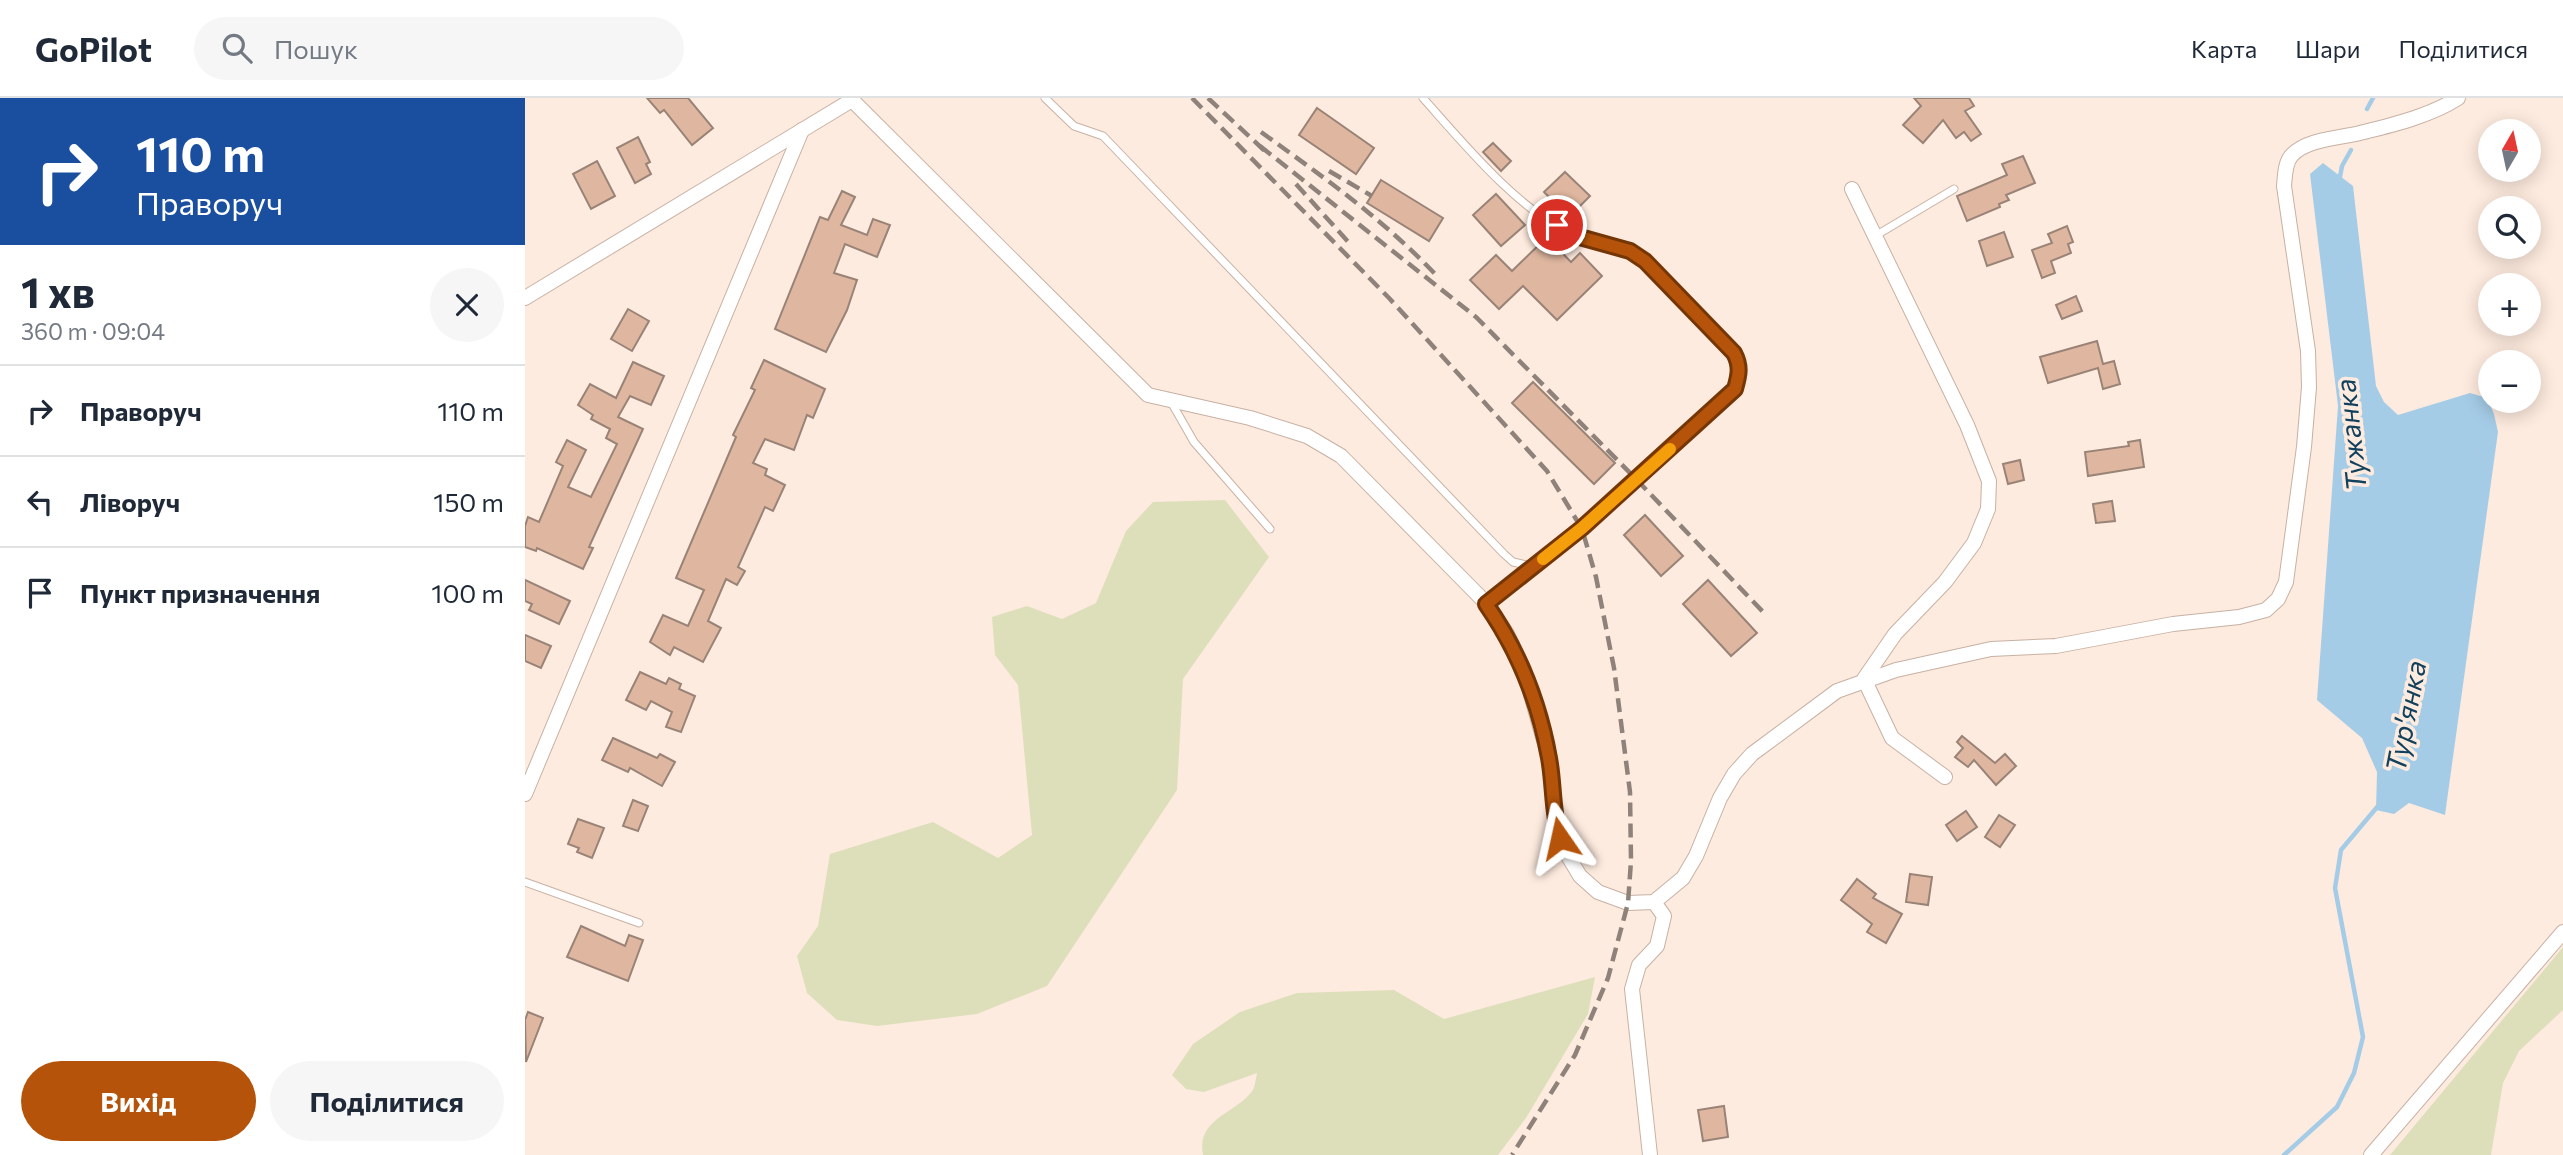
<!DOCTYPE html>
<html lang="uk">
<meta charset="utf-8">
<style>
:root{--surface:#fff;--page:#f6f6f7;--text:#1f2937;--muted:#747a83;--line:#e0e1e3;--accent:#b45309}
body{margin:0;font-family:Commissioner,sans-serif;background:var(--page);color:var(--text);height:100vh;display:flex;flex-direction:column;font-size:26px;white-space:nowrap}
*{box-sizing:border-box;margin:0}
p{font-size:23px;color:var(--muted)}
.icon{flex:none;width:38px;height:38px;fill:none;stroke:currentColor;stroke-width:2;stroke-linecap:round;stroke-linejoin:round}
.map{position:relative;flex:1;overflow:hidden}
.sheet{display:flex;flex-direction:column;background:var(--surface);width:525px}
.sheet>*{flex:none}
.guide{background:#1a4fa0;color:#fff;overflow:hidden}
.needle{width:46px;rotate:9deg}
.fabs{position:absolute;left:1953px;top:21px;display:grid;gap:14px}
.fabs a{display:grid;place-items:center;width:63px;height:63px;border-radius:50%;background:var(--surface);box-shadow:0 4px 18px #0003;font-size:35px}
.pin{position:absolute;display:grid;place-items:center;width:60px;height:60px;color:#fff;margin:-30px;border:4px solid #fff;border-radius:50%;box-shadow:0 2px 7px #0007}
.me{position:absolute;width:77px;margin:-38px;rotate:349deg;stroke-linejoin:round;filter:drop-shadow(0 0 5px #0008)}
.turn{display:flex;align-items:center;gap:24px;height:147px;padding:0 21px;font-size:32px}
.turn .icon{width:91px;height:91px;stroke-width:2.5}
.turn b{display:block;font-size:49px;line-height:60px}
.round{display:grid;place-items:center;flex:none;width:74px;height:74px;border-radius:37px;background:var(--page)}
.headline{display:flex;align-items:center;justify-content:space-between;height:119px;padding:0 21px}
h1{font-size:42px;font-weight:700;line-height:52px}
.cta{display:flex;gap:14px;margin-top:auto;padding:14px 21px}
.cta a{flex:1;height:80px;border-radius:42px;background:var(--accent);color:#fff;font-size:28px;font-weight:700;line-height:80px;text-align:center}
.cta a+a{background:var(--page);color:var(--text)}
ul{padding:0;list-style:none}
li{display:flex;align-items:center;gap:21px;height:91px;padding:0 21px;border-top:2px solid var(--line)}
li div{flex:1}
li b{display:block;font-size:26px}
li em{font-style:normal}
header{display:flex;align-items:center;gap:42px;box-sizing:border-box;height:98px;padding:0 35px;background:var(--surface);border-bottom:2px solid var(--line)}
header strong{font-size:33px}
nav{display:flex;gap:38px;margin-inline-start:auto;font-size:24px}
.search{width:490px;height:63px;background:var(--page);display:flex;align-items:center;gap:18px;box-sizing:border-box;padding:0 24px;border-radius:38px;color:var(--muted);font-size:26px}
main{display:flex;flex:1;min-height:0}
.map>svg:first-child{display:block}
</style>
<header>
<strong>GoPilot</strong>
<div class="search"><svg class="icon" aria-label="search" viewBox="0 0 24 24"><circle cx="10" cy="10" r="6"/><path d="M15 15l6 6"/></svg>Пошук</div>
<nav><a>Карта</a><a>Шари</a><a>Поділитися</a></nav>
</header>
<main>
<section class="sheet">
<div class="guide">
<div class="turn"><svg class="icon" aria-label="right" viewBox="0 0 24 24"><path d="M7 20v-9h11M14 6l5 5-5 5"/></svg><div><b>110 m</b>Праворуч</div></div>
</div>
<div class="headline"><div><h1>1 хв</h1><p>360 m · 09:04</p></div><a class="round"><svg class="icon" aria-label="close" viewBox="0 0 24 24"><path d="M6 6l12 12M18 6L6 18"/></svg></a></div>
<ul>
<li><svg class="icon" aria-label="right" viewBox="0 0 24 24"><path d="M7 20v-9h11M14 6l5 5-5 5"/></svg><div><b>Праворуч</b></div><em>110 m</em></li>
<li><svg class="icon" aria-label="left" viewBox="0 0 24 24"><path d="M17 20v-9H6M10 6l-5 5 5 5"/></svg><div><b>Ліворуч</b></div><em>150 m</em></li>
<li><svg class="icon" aria-label="arrive" viewBox="0 0 24 24"><path d="M6 21V4h12l-3 4 3 4H6"/></svg><div><b>Пункт призначення</b></div><em>100 m</em></li>
</ul>
<div class="cta"><a>Вихід</a><a>Поділитися</a></div>
</section>
<div class="map">
<svg width="2038" height="1057" viewBox="0 0 2038 1057">
<rect width="100%" height="100%" fill="#feebdf"/>
<!-- green -->
<g fill="#dddfba">
<polygon points="700,402 744,459 658,581 652,692 522,888 452,916 352,928 312,922 282,895 272,858 293,828 305,756 408,724 473,760 507,737 493,587 470,557 467,519 502,508 537,521 571,505 601,433 628,404"/>
<polygon points="2038,849 2038,912 1994,953 1978,985 1966,1057 1865,1057"/>
<path d="M 1070,879 L 1063,916 L 1001,1020 L 973,1057 L 678,1057 C 671,1020 711,1016 728,992 C 730,988 731,980 732,975 L 679,994 L 661,991 L 647,977 L 668,946 L 715,914 L 772,895 L 869,892 L 919,921 Z"/>
</g>
<!-- water -->
<polygon fill="#a5cce7" points="1798,65 1828,88 1851,288 1859,304 1873,317 1945,295 1962,300 1969,316 1973,334 1920,717 1884,705 1869,716 1851,712 1852,674 1837,640 1792,602 1813,308 1785,76"/>
<g fill="none" stroke-linecap="round" stroke-linejoin="round">
<!-- stream -->
<g stroke="#a5cce7" stroke-width="4.5">
<polyline points="1842,11 1848,0"/>
<polyline points="1814,84 1817,68 1826,52"/>
<polyline points="1759,1057 1812,1009 1829,975 1838,939 1810,790 1816,752 1853,708"/>
</g>
</g>
<!-- building -->
<g fill="#dfb7a0" stroke="#998377" stroke-width="2">
<polygon points="122,0 163,0 188,30 167,47 139,12 135,15"/>
<polygon points="1389,0 1444,0 1449,8 1440,13 1456,36 1446,43 1439,34 1431,40 1418,22 1398,45 1378,27 1396,8"/>
<polygon points="792,10 849,50 831,76 774,37"/>
<polygon points="113,39 125,64 121,66 126,76 110,85 92,50"/>
<polygon points="968,45 986,63 976,73 958,54"/>
<polygon points="1498,58 1510,85 1481,97 1484,102 1474,106 1475,109 1442,123 1432,98 1482,77 1477,66"/>
<polygon points="72,63 90,98 66,111 48,76"/>
<polygon points="1040,74 1065,98 1044,119 1019,94"/>
<polygon points="856,82 918,120 904,143 842,105"/>
<polygon points="317,93 330,99 316,127 342,137 348,121 365,127 352,159 320,146 309,175 332,182 322,212 301,254 250,231 295,119 303,122"/>
<polygon points="971,96 1000,127 976,148 948,117"/>
<polygon points="1542,128 1548,144 1543,146 1546,155 1526,163 1530,175 1517,180 1507,152 1527,145 1523,136"/>
<polygon points="1479,134 1488,159 1462,168 1454,143"/>
<polygon points="1022,139 1046,164 1055,155 1077,178 1032,222 998,188 974,211 945,182 971,157 987,173"/>
<polygon points="1551,198 1557,213 1537,221 1531,207"/>
<polygon points="103,211 124,223 107,253 86,241"/>
<polygon points="1572,243 1578,266 1589,263 1595,286 1578,291 1573,270 1523,285 1515,259"/>
<polygon points="239,262 300,291 288,320 282,317 269,352 240,341 228,365 242,371 240,377 260,387 248,413 240,409 213,469 220,473 212,487 201,481 183,523 196,530 178,564 149,549 145,557 125,544 138,517 163,528 179,492 151,480 211,339 208,337 230,292 226,290"/>
<polygon points="108,264 139,278 126,307 105,298 93,319 118,331 64,449 68,450 58,471 12,450 11,453 0,449 0,428 3,419 14,424 38,368 31,364 42,342 61,352 43,389 66,399 92,346 81,340 85,331 66,321 68,317 53,307 65,286 91,300"/>
<polygon points="1008,284 1090,365 1069,386 987,305"/>
<polygon points="1615,342 1619,369 1563,378 1560,354 1604,348 1603,344"/>
<polygon points="1495,362 1499,382 1483,386 1478,366"/>
<polygon points="1587,403 1590,423 1571,425 1568,406"/>
<polygon points="1120,417 1158,458 1136,478 1099,437"/>
<polygon points="0,482 45,503 34,526 4,512 7,506 0,503"/>
<polygon points="1183,482 1232,535 1206,558 1158,506"/>
<polygon points="0,537 26,548 16,570 0,563"/>
<polygon points="115,574 141,586 144,580 156,586 154,591 170,598 156,634 141,629 147,614 126,603 121,612 101,602"/>
<polygon points="1437,638 1470,665 1480,656 1491,668 1471,687 1449,662 1443,669 1430,659 1438,650 1432,644"/>
<polygon points="88,640 132,660 135,656 150,664 137,688 105,670 103,674 77,662"/>
<polygon points="108,702 123,708 113,733 98,728"/>
<polygon points="1441,713 1452,729 1432,743 1421,727"/>
<polygon points="1474,717 1490,727 1475,749 1460,739"/>
<polygon points="53,721 79,730 67,760 52,754 54,750 43,746"/>
<polygon points="1385,776 1407,779 1403,807 1381,804"/>
<polygon points="1332,781 1351,796 1348,800 1377,816 1361,845 1342,834 1347,826 1316,802"/>
<polygon points="56,828 100,848 104,837 118,842 103,883 42,859"/>
<polygon points="3,914 18,920 1,964 0,922"/>
<polygon points="1199,1008 1203,1039 1178,1043 1173,1012"/>
</g>
<g fill="none" stroke-linecap="round" stroke-linejoin="round">
<!-- lane casing -->
<g stroke="#c7b1a3" stroke-width="9">
<g id="lane">
<path d="M 520,0 L 549,28 L 578,38 L 979,456 L 988,464 L 1006,468 L 1057,431 L 1210,291 C 1214,277 1216,268 1209,255 L 1120,163 C 1095,146 1074,149 1049,138 C 992,111 939,46 898,0"/>
<polyline points="1350,138 1429,91"/>
<polyline points="645,302 669,344 745,431"/>
<polyline points="962,506 1006,468"/>
<polyline points="0,784 114,825"/>
</g>
</g>
<!-- street casing -->
<g stroke="#c7b1a3" stroke-width="16">
<g id="street">
<path d="M 325,0 L 623,297 L 725,320 L 782,338 L 816,358 L 962,506 L 982,536 L 999,572 L 1024,660 L 1031,727 L 1040,753 L 1055,778 L 1073,794 L 1103,805 L 1129,804 L 1158,780 L 1171,758 L 1195,700 L 1209,676 L 1227,656 L 1312,593 L 1371,572 L 1466,551 L 1531,548 L 1648,526 L 1714,519 L 1741,512 L 1753,501 L 1761,484 L 1779,349 L 1784,289 L 1783,253 L 1759,88 C 1760,78 1760,64 1767,57 C 1782,41 1815,40 1835,35 C 1867,27 1905,18 1933,0"/>
<polyline points="1327,91 1442,327 1464,383 1463,411 1449,445 1420,484 1370,536 1339,581 1367,640 1420,679"/>
<polyline points="0,200 327,2"/>
<polyline points="0,696 277,32"/>
<polyline points="1125,1057 1107,891 1114,867 1132,848 1139,818 1129,804"/>
<polyline points="1846,1057 2038,834"/>
</g>
</g>
<!-- lane -->
<use href="#lane" stroke="#fff" stroke-width="7"/>
<!-- street -->
<use href="#street" stroke="#fff" stroke-width="14"/>
<!-- rail -->
<g stroke="#8f827a" stroke-width="4.5" stroke-dasharray="14 7" stroke-linecap="butt">
<polyline points="667,0 864,200 1022,373 1057,431 1071,479 1089,570 1105,694 1106,763 1103,805 1083,880 1050,957 987,1057"/>
<polyline points="683,0 742,55"/>
<path d="M 736,34 C 797,78 858,121 910,176"/>
<polyline points="735,48 951,219 1112,382 1240,516"/>
<polyline points="804,73 847,98"/>
<polyline points="771,86 827,148"/>
</g>
</g>
<g fill="none" stroke-linecap="round" stroke-linejoin="round">
<!-- route casing -->
<g stroke="#753606" stroke-width="18">
<path id="route" d="M 1032,127 L 1051,138 L 1105,153 L 1120,163 L 1209,255 C 1216,268 1214,277 1210,291 L 1057,430 L 961,506 C 993,552 1014,604 1024,660 C 1029,687 1027,714 1035,740"/>
</g>
<!-- route -->
<use href="#route" stroke="#b45309" stroke-width="12"/>
<!-- slow -->
<polyline stroke="#f59e0b" stroke-width="12" points="1018,461 1057,430 1145,351"/>
</g>
<g text-anchor="middle" dominant-baseline="central" stroke-width="7" stroke-linejoin="round" paint-order="stroke">
<!-- water labels -->
<g font-size="28" font-style="italic" fill="#11415d" stroke="#feebdf">
<text transform="translate(1825 337) rotate(-96)">Тужанка</text>
<text transform="translate(1880 618) rotate(-79)">Тур'янка</text>
</g>
</g>
</svg>
<div class="fabs">
<a><svg class="needle" viewBox="-14 -14 28 28"><path d="M0-13l5 13h-10z" fill="#e53935"/><path d="M0 13l5-13h-10z" fill="#747a83"/></svg></a>
<a><svg class="icon" aria-label="search" viewBox="0 0 24 24"><circle cx="10" cy="10" r="6"/><path d="M15 15l6 6"/></svg></a>
<a>+</a>
<a>−</a>
</div>
<div class="pin" style="left:1032px;top:127px;background:#d93025"><svg class="icon" aria-label="arrive" viewBox="0 0 24 24"><path d="M6 21V4h12l-3 4 3 4H6"/></svg></div>
<svg class="me" style="left:1035px;top:740px" viewBox="-20 -20 40 40"><path d="M0-17L14 15 0 8-14 15z" fill="#b45309" stroke="#fff" stroke-width="4"/></svg>
</div>
</main>
